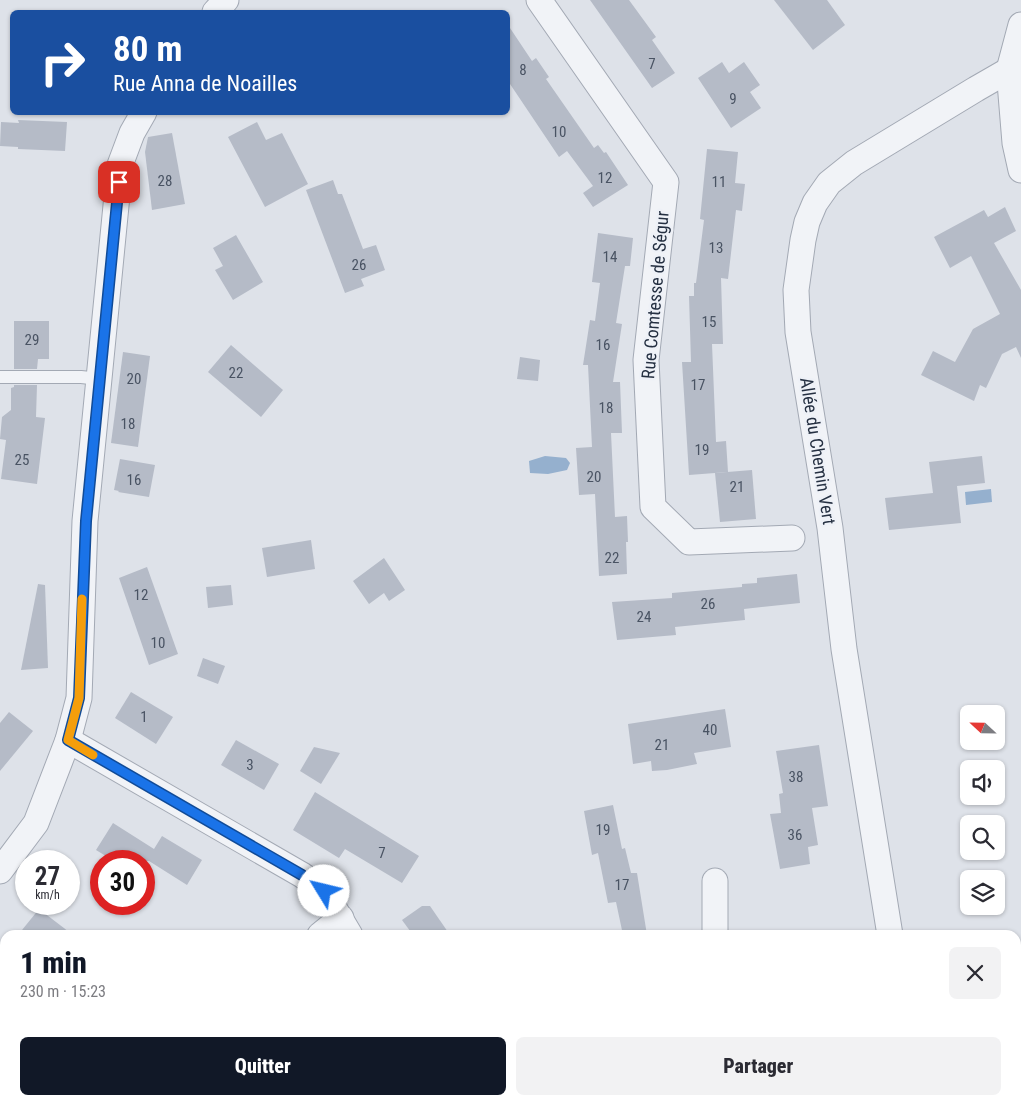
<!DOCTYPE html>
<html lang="fr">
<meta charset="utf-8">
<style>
:root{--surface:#fff;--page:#f2f2f3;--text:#2b2b33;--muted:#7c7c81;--accent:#111827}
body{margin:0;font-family:"Roboto Condensed",sans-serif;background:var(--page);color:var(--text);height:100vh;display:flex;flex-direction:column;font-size:19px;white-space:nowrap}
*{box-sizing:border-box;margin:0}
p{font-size:16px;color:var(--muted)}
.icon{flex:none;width:28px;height:28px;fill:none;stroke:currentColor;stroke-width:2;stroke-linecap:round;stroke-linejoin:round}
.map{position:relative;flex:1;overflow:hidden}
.details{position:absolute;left:0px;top:930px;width:1021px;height:175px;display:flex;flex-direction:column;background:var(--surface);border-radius:15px 15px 0 0;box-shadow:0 1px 4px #0004}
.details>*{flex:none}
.banner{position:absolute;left:10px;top:10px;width:500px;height:105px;border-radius:8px;box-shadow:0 1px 4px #0004;background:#1a4fa0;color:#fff;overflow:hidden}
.needle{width:32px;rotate:292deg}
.tools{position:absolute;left:960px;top:705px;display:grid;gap:10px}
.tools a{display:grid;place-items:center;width:45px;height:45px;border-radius:8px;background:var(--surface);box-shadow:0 1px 4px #0004;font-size:25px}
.speed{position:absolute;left:15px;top:850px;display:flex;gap:10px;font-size:25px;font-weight:700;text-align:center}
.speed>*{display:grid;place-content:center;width:65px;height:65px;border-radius:50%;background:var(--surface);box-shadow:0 1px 4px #0004;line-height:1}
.speed small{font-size:12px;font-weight:400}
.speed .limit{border:8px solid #d22;background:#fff;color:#111}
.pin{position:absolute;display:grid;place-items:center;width:42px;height:42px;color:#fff;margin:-21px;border-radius:10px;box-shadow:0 2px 8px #0006}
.me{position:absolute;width:55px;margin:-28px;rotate:306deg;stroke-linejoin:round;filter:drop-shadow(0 0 4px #0008)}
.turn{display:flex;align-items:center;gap:18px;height:105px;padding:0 20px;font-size:22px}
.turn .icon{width:65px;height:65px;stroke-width:2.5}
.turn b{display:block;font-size:35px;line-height:42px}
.round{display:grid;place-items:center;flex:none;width:52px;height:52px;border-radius:8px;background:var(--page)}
.overview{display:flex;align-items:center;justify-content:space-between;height:85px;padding:0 20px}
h1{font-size:30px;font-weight:800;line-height:38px;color:var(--accent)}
.primary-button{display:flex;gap:10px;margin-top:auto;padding:10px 20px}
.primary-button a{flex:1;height:58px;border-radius:8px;background:var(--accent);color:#fff;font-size:20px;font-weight:800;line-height:58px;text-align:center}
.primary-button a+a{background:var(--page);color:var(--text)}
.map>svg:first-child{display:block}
</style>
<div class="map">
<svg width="1021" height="1105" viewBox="0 0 1021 1105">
<rect width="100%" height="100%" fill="#dee2e9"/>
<!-- water -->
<g fill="#95b0ce">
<polygon points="545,456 566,458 570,463 567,470 548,474 530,473 529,461"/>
<polygon points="991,489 992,502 966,505 965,492"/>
</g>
<!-- building -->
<g fill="#b5bbc7">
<polygon points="590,0 629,0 656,37 652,40 675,73 652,88"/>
<polygon points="774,0 827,0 845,25 813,50"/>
<polygon points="508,25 532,61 536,58 549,77 546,79 594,148 598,145 604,153 606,152 628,185 593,207 583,193 593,186 567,151 559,157 508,81"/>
<polygon points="722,62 729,73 744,62 760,85 750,92 761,108 731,128 698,78"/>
<polygon points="18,120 67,122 65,151 18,149 18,147 0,146 1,122 19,123"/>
<polygon points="257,122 266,140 282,133 308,184 265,207 228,137"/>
<polygon points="172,133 185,204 152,210 145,152 148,137"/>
<polygon points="707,149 738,152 735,183 745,184 742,211 736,210 728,279 721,278 723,344 712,344 716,442 726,441 728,472 689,475 682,362 691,362 689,296 694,296 694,283 696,283 704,220 700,219"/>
<polygon points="333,180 338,194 342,194 363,249 376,245 385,270 361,279 364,286 345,293 306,190"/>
<polygon points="1005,207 1016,231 994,243 1021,290 1021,358 1016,347 1002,354 986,388 980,385 974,401 921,375 933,351 955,362 973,329 1000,314 971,256 950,268 934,237 984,210 988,217"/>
<polygon points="598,233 633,238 630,266 625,266 616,323 622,324 613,382 620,382 622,433 611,433 615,517 627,516 628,542 626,542 627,574 599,576 595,494 579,495 576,448 592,447 588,365 583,365 590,320 595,321 600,283 592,282"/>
<polygon points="236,235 263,282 233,300 215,270 223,266 213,248"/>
<polygon points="14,321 49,321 49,359 38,359 37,369 14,369"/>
<polygon points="231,345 283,390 261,417 208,372"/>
<polygon points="123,352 150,356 138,447 111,443"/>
<polygon points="520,357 540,360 538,381 517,379"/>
<polygon points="14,385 37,385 36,417 45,418 37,484 1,479 6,440 0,439 2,417 11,410 11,388 14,387"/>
<polygon points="982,456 985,483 957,486 961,523 889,530 885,498 933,493 929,462"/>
<polygon points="120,459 155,465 149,497 118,492 119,491 114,490"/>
<polygon points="752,470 756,519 720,522 715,473"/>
<polygon points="311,540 315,569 267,577 262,548"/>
<polygon points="384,558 405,590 389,601 384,593 369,604 353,581"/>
<polygon points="147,567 178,654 149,665 119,578"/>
<polygon points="797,574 800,603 744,609 745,620 675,627 676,635 617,640 612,602 672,598 672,593 742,587 742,584 757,583 757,578"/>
<polygon points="38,584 45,585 48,668 21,670"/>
<polygon points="231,585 233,605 208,608 206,587"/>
<polygon points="203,658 225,666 218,684 197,676"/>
<polygon points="131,692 173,717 156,744 115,718"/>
<polygon points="725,709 731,747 694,753 697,764 667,770 652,771 651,761 633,764 628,724"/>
<polygon points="9,712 33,731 0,771 0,723"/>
<polygon points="236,740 279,764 264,790 221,765"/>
<polygon points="819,745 828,806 812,808 818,845 808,847 810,864 780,869 770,814 781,813 779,794 783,793 776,751"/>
<polygon points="314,747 340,753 321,784 300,771"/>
<polygon points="315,792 419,856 402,883 345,849 339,858 293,830"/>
<polygon points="613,805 622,849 625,848 631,873 637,873 647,935 623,935 616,902 608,903 598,853 592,855 584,811"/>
<polygon points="113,823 154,849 162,836 202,860 187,885 149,861 114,861 96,850"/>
<polygon points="422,906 430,906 450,935 413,935 402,920"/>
<polygon points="39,909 73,935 18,935"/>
</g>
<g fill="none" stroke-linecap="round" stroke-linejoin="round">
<!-- service casing -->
<g stroke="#a3a9b4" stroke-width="14">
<polyline id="service" points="0,377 81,377 100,379"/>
</g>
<!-- minor casing -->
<g stroke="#a3a9b4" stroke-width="27">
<g id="minor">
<polyline points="539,0 666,182 646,360 653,507 689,542 792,538"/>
<polyline points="215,12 226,0"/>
<polyline points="1021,25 1009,70 1015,143 1021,170"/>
<polyline points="68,740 302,875 324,891 350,935"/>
<polyline points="0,871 36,823 68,740 79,698 85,521 120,165 132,133 144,112"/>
<polyline points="320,935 341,918"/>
<polyline points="715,935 715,881"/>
<polyline points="890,935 844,649 830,528 798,332 796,290 803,240 807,222 815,203 829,183 854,163 976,89 1009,70"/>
<polyline points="919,1100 919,1105"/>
<polyline points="514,1105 515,1100"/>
</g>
</g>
<!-- service -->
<use href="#service" stroke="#f1f3f7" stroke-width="12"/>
<!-- minor -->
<use href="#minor" stroke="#f1f3f7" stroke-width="25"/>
</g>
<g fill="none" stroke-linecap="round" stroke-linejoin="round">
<!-- route casing -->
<g stroke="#114b97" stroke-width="12">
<polyline id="route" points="119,182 86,521 79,698 68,740 302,875 324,891"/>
</g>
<!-- route -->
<use href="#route" stroke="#1a73e8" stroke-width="9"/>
<!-- slow -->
<polyline stroke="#f59e0b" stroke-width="9" points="82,599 79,698 68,740 93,755"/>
</g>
<g text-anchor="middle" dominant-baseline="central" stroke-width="5" stroke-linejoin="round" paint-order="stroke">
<!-- number labels -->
<g font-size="15" fill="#495363">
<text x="652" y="64">7</text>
<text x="523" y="70">8</text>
<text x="733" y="99">9</text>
<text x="559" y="132">10</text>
<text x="605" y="178">12</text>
<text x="165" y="181">28</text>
<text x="719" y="182">11</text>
<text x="716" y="248">13</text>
<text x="610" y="257">14</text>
<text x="359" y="265">26</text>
<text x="709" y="322">15</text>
<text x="32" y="340">29</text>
<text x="603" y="345">16</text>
<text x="236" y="373">22</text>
<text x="134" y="379">20</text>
<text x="698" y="385">17</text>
<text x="606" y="408">18</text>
<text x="128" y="424">18</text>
<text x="702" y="450">19</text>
<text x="22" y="460">25</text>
<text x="594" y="477">20</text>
<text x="134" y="480">16</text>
<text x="737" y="487">21</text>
<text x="612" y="558">22</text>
<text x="141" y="595">12</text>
<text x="708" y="604">26</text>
<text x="644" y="617">24</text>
<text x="158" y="643">10</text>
<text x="144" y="717">1</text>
<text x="710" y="730">40</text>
<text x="662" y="745">21</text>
<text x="250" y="765">3</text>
<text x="796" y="777">38</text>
<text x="603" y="830">19</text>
<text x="795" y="835">36</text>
<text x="382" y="853">7</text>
<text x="622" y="885">17</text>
</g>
<!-- street labels -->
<g font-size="18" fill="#253042" stroke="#eef1f7">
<text transform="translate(655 295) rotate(-85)">Rue Comtesse de Ségur</text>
<text transform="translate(818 451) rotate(81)">Allée du Chemin Vert</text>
</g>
</g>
</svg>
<div class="tools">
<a><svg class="needle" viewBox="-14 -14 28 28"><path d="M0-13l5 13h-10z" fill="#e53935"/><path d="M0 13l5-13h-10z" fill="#7c7c81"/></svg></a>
<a><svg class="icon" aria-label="sound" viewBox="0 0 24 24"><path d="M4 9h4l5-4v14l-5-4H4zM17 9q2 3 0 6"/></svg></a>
<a><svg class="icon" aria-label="search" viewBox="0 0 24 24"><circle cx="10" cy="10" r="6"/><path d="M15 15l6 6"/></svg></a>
<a><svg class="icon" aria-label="layers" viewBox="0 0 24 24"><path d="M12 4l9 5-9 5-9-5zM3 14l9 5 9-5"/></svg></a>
</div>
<div class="speed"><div>27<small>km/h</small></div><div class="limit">30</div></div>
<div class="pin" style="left:119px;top:182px;background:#d93025"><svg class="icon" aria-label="arrive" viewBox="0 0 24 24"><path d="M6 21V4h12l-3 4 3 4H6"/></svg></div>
<svg class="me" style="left:324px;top:891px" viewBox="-20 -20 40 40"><circle r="19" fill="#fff"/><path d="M0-13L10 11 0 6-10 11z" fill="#1a73e8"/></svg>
<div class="banner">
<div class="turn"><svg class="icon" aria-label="right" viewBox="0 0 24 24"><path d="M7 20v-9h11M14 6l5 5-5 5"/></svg><div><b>80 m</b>Rue Anna de Noailles</div></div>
</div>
<section class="details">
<div class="overview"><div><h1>1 min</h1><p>230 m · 15:23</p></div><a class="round"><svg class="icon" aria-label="close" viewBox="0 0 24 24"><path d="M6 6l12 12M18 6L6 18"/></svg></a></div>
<div class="primary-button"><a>Quitter</a><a>Partager</a></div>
</section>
</div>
